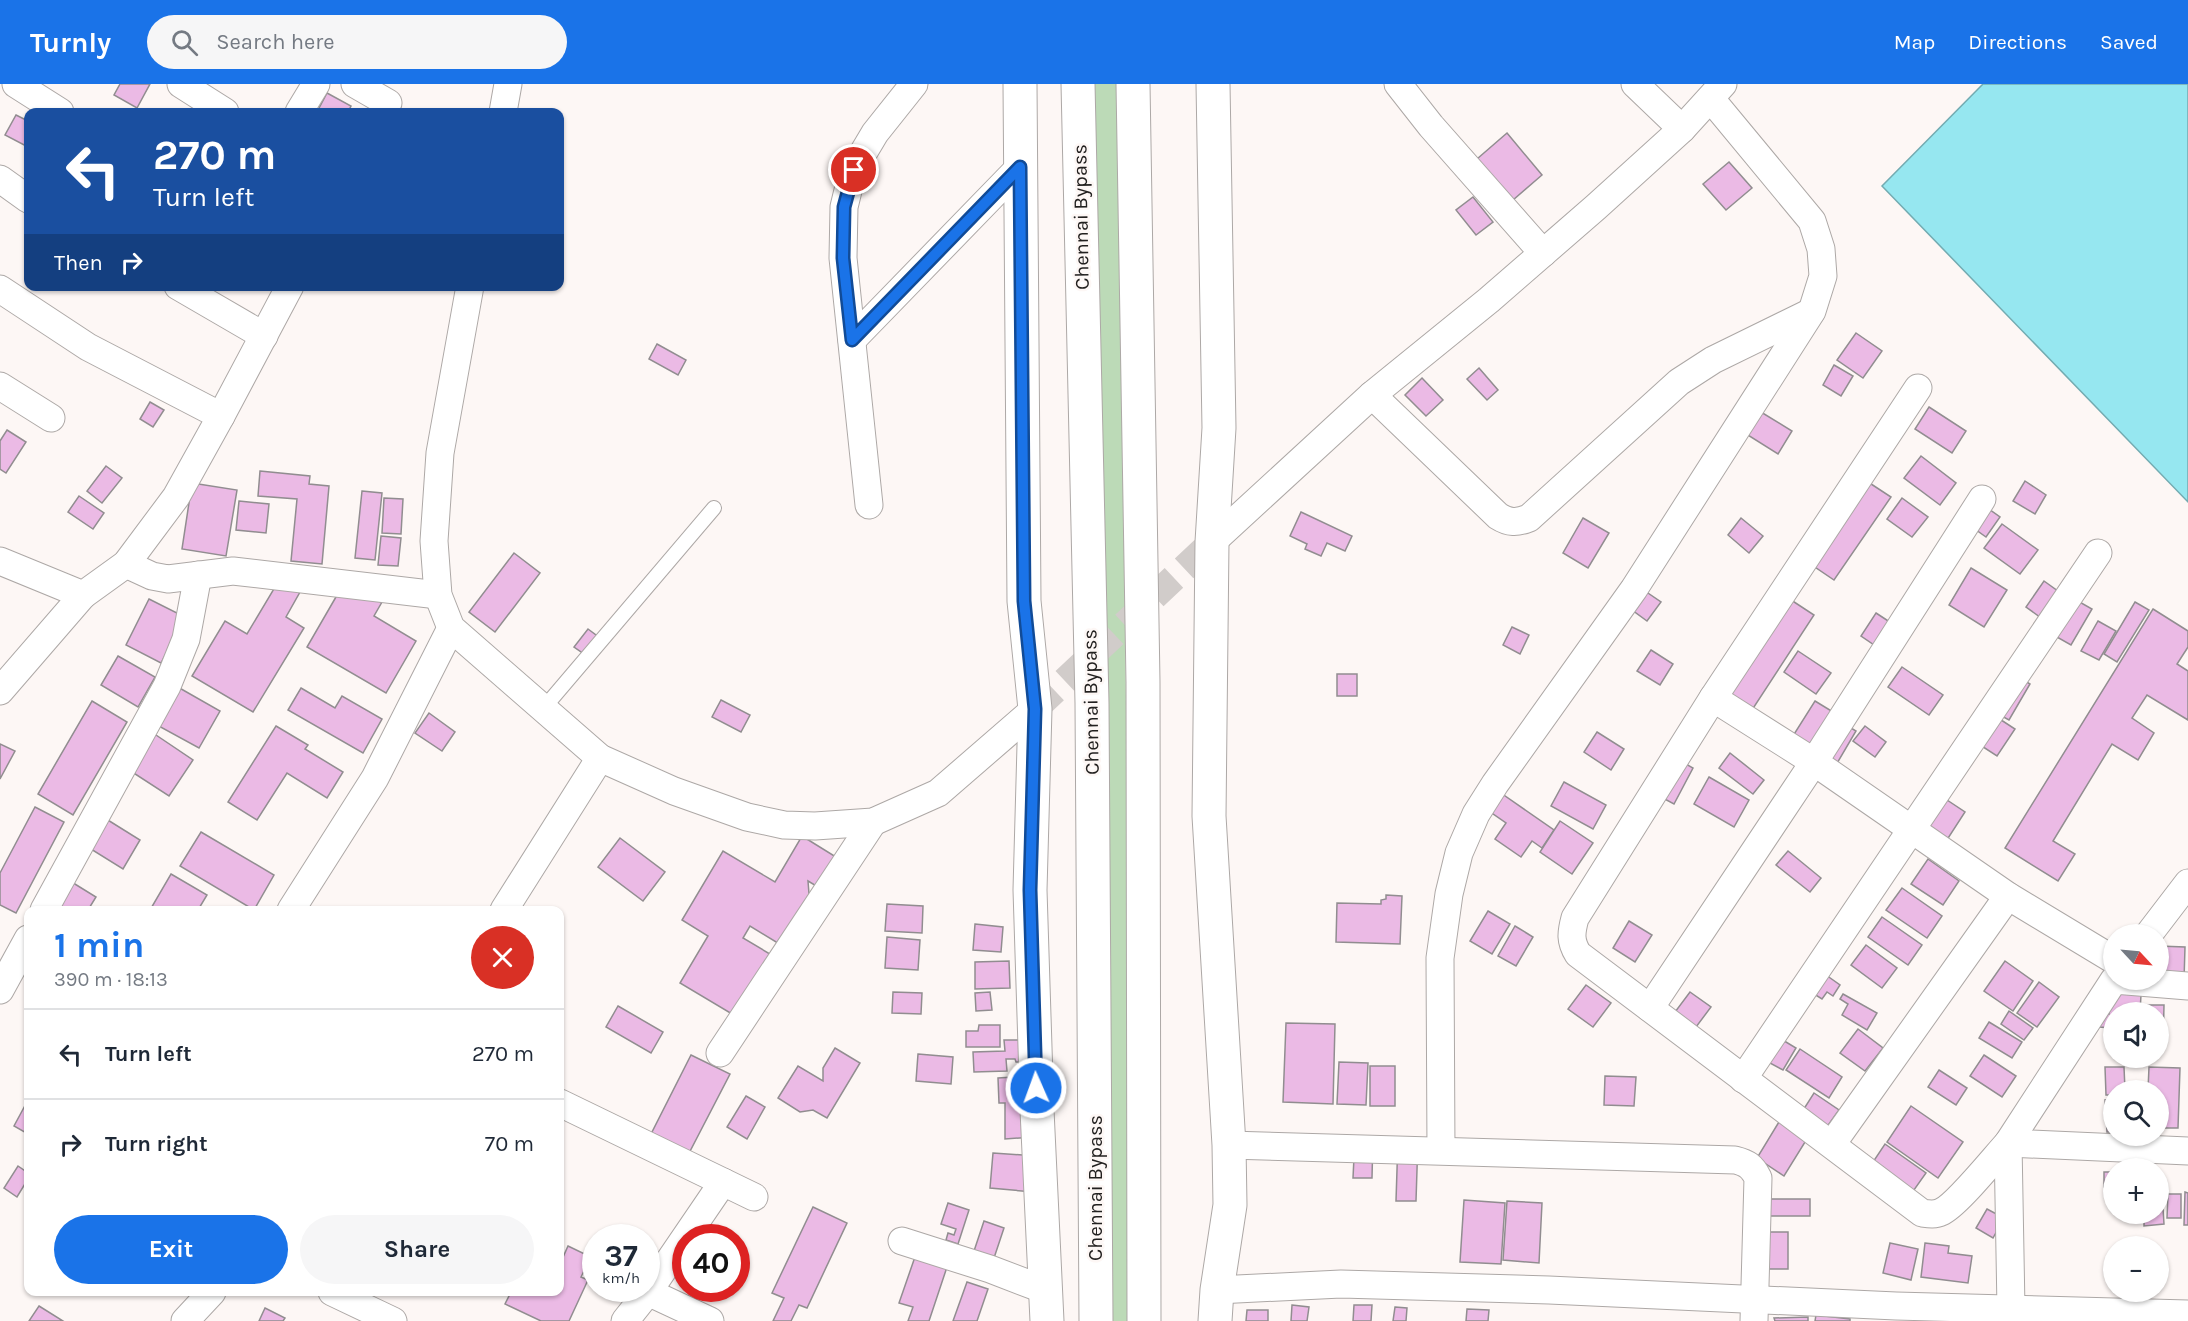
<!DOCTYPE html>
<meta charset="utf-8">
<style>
:root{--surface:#fff;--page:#f6f6f7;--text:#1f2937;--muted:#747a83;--line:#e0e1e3;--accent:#1a73e8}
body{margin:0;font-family:Karla,sans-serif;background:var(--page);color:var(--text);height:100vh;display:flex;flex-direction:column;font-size:22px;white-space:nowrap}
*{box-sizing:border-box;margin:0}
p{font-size:20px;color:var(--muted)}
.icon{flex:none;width:33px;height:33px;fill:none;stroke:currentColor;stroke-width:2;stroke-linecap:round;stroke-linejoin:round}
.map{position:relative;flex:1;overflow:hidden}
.panel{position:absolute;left:24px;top:822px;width:540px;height:390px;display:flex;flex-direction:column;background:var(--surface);border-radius:12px;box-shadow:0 2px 4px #0004}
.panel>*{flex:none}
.top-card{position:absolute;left:24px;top:24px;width:540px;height:183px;border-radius:12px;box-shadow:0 2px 4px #0004;background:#1a4fa0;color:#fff;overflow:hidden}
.needle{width:39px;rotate:116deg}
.buttons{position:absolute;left:2103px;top:840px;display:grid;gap:12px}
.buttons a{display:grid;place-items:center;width:66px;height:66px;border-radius:50%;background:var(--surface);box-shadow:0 2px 4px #0004;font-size:30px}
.speed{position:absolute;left:582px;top:1140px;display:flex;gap:12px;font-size:30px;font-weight:700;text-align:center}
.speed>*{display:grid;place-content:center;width:78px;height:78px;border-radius:50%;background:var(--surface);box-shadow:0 2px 4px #0004;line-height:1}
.speed small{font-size:15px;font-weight:400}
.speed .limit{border:9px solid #d22;background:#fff;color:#111}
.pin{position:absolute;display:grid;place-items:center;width:51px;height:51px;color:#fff;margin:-26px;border:3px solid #fff;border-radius:50%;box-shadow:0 2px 6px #0007}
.me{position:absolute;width:66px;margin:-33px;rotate:358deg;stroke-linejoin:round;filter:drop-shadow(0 0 4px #0008)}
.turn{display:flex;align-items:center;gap:21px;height:126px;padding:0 30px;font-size:27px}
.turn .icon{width:78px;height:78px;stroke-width:2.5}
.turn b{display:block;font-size:42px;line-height:51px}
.then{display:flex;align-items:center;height:57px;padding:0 30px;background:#0003;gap:12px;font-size:22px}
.round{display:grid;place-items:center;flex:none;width:63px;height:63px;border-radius:32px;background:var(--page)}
.overview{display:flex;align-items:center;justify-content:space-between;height:102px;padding:0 30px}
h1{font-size:36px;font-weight:700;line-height:45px;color:var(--accent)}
.primary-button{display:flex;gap:12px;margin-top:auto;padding:12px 30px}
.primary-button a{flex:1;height:69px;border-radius:36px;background:var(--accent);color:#fff;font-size:24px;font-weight:700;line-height:69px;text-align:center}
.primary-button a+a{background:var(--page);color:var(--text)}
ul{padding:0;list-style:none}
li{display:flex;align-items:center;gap:18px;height:90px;padding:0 30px;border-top:2px solid var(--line)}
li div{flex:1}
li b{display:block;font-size:22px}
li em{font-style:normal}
header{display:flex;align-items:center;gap:36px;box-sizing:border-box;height:84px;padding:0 30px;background:var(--accent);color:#fff}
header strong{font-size:28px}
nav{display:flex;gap:33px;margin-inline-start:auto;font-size:21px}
.search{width:420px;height:54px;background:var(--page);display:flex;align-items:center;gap:15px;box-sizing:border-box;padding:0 21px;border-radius:33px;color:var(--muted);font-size:22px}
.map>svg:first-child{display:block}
</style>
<header>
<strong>Turnly</strong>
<div class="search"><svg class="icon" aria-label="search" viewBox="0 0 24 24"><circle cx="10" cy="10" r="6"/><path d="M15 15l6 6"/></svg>Search here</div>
<nav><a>Map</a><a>Directions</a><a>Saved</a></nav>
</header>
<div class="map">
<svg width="2188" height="1237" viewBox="0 0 2188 1237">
<rect width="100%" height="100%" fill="#fdf7f5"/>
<!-- green -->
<polygon fill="#bcdab7" points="1093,0 1119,0 1133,1237 1111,1237"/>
<!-- water -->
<polygon fill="#96e7f0" stroke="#73abb1" stroke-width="1.5" points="1983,0 2188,0 2188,418 1882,102"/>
<!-- building -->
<g fill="#ebbae5" stroke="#918d90" stroke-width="1.5">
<polygon points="120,0 150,0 137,24 114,11"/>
<polygon points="327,9 351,22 348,28 317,28"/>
<polygon points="16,31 28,37 28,63 5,51"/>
<polygon points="1507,49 1542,91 1505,123 1470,81"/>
<polygon points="1729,78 1752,104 1726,126 1703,100"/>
<polygon points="1473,113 1493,138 1476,151 1456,126"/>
<polygon points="1856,249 1882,267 1863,294 1837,276"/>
<polygon points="657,260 686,276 678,291 649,275"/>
<polygon points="1834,281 1853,292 1841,312 1823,301"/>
<polygon points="1479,284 1498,306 1487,316 1467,295"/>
<polygon points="1422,294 1443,316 1426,332 1405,311"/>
<polygon points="150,318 164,326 153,343 140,335"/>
<polygon points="1929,323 1966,347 1952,369 1915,345"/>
<polygon points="1756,325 1792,347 1778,370 1743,348"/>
<polygon points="7,346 26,358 6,389 0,385 0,357"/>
<polygon points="1921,372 1956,399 1940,421 1904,394"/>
<polygon points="106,382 122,394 102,419 87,407"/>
<polygon points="260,387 310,392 309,400 329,402 322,480 291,477 297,415 258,412"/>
<polygon points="1865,396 1891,413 1834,496 1809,479"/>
<polygon points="2025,397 2046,411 2035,430 2013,417"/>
<polygon points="192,399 237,406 226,472 182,465"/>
<polygon points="362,407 382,409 375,476 355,474"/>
<polygon points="79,412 104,429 93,445 68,428"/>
<polygon points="1972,413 2000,433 1986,453 1958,433"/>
<polygon points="384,414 403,415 401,450 382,449"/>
<polygon points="1902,414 1928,433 1912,453 1887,435"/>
<polygon points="239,417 269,420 266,449 236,446"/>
<polygon points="1301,428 1352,452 1345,467 1327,459 1321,472 1305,465 1307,460 1290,452"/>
<polygon points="1583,434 1609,449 1588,484 1563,469"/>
<polygon points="1741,434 1763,452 1749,469 1728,451"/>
<polygon points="2002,440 2038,466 2020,490 1984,464"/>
<polygon points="381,452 401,454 398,482 378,481"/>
<polygon points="514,469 540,489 495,548 469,528"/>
<polygon points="1971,484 2007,506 1984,543 1949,521"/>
<polygon points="2044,497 2062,510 2044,536 2026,523"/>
<polygon points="275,503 300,508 286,533 304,544 253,628 192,592 225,537 247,550"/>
<polygon points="1642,505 1661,518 1647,537 1628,523"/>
<polygon points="340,506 382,518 374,532 416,557 386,609 307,563"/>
<polygon points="1785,512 1814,531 1752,626 1723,608"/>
<polygon points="2069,512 2092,525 2071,561 2048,548"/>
<polygon points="149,515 185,533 161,579 126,561"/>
<polygon points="2135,518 2149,526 2117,578 2104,570"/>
<polygon points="2153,525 2188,547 2188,563 2177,580 2188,587 2188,636 2147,611 2132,634 2154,649 2138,676 2112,660 2053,757 2075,770 2058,797 2005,764"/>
<polygon points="1876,529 1899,544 1883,567 1861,552"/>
<polygon points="2098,537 2116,547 2099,576 2081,567"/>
<polygon points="1512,543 1529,551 1520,570 1503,561"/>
<polygon points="588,545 600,554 587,572 574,563"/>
<polygon points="1651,566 1673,580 1660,601 1637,587"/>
<polygon points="1798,567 1831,589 1816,610 1784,588"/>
<polygon points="118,572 155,593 138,623 101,601"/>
<polygon points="1902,583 1943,611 1929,631 1888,603"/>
<rect x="1337" y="590" width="20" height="22"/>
<polygon points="2017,592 2030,600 2009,636 1996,629"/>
<polygon points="176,602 220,627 199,664 155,640"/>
<polygon points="301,604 335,624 342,612 382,635 363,669 288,626"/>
<polygon points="721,616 750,631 741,648 712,633"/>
<polygon points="92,617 127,638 73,731 38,710"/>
<polygon points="1815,617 1838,631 1815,670 1791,655"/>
<polygon points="429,629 455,648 442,667 415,649"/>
<polygon points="1995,632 2015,645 1997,672 1977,659"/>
<polygon points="1838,636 1856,647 1836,681 1818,670"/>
<polygon points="276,642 308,661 305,665 343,688 327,714 287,689 257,736 228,718"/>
<polygon points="1865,642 1886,658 1875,673 1853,657"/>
<polygon points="1597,648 1624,665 1611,686 1584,668"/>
<polygon points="153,649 193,676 169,712 129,686"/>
<polygon points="0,660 15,667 0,695"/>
<polygon points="1730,669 1764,696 1753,710 1719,684"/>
<polygon points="1677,675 1693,684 1674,720 1657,711"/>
<polygon points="1709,693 1749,716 1734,743 1694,720"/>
<polygon points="1564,698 1606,721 1593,745 1551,722"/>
<polygon points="1498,707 1554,746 1542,764 1532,757 1521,773 1495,755 1506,739 1486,725"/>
<polygon points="1941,712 1965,728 1943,762 1919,747"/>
<polygon points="35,723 64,738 16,829 0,821 0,789"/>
<polygon points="103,733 140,756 123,785 86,762"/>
<polygon points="1560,737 1593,759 1572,790 1540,768"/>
<polygon points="201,748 274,791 254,826 180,782"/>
<polygon points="802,752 836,773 818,803 808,797 810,823 781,861 750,842 743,854 775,873 732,930 680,899 708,852 682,836 723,767 775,798"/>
<polygon points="620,754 665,788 643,817 598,783"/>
<polygon points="1788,767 1821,794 1810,808 1776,781"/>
<polygon points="1928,775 1959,797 1943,821 1911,800"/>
<polygon points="171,790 207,811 198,826 150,826"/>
<polygon points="70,797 96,813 88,826 52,826"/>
<polygon points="1902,804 1942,832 1927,854 1886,826"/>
<polygon points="1386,811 1402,812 1400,860 1336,858 1337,819 1381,820 1381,816 1386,815"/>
<polygon points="887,820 923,822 922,849 885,847"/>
<polygon points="1488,827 1510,840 1492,870 1470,857"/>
<polygon points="1882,833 1922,861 1908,881 1868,853"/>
<polygon points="1629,837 1652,851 1635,878 1613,864"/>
<polygon points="975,840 1003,843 1001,868 973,866"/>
<polygon points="1515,842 1533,853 1516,882 1498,872"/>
<polygon points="887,853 920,856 918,886 885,884"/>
<polygon points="1866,861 1897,884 1882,904 1851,881"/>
<polygon points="2158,862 2185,863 2184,896 2158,895"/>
<polygon points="1009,877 1010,904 975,905 975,878"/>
<polygon points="2005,877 2033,897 2013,927 1984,907"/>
<polygon points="1826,891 1840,901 1833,912 1827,908 1822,915 1814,910"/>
<polygon points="2039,898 2059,913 2037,943 2017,929"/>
<polygon points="1586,901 1611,919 1593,943 1568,925"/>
<polygon points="893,908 922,909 921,930 892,929"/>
<polygon points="990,908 992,926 976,927 975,909"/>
<polygon points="1690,908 1711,923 1693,947 1672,932"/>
<polygon points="2114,909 2141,911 2140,928 2114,928 2114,944 2098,943 2102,930 2109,930 2109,919"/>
<polygon points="1843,910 1877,929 1867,946 1842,931 1848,920 1840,915"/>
<polygon points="2144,921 2164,921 2163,963 2158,962 2158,928 2143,928"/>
<polygon points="618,922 663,948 651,969 606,943"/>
<polygon points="2009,927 2033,944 2024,956 2001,940"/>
<polygon points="1989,938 2022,958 2012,974 1979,954"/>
<polygon points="1286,939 1335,940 1333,1020 1283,1018"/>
<polygon points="979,941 1000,941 1000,963 966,963 966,947 978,947"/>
<polygon points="1858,945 1883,964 1865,987 1840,969"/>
<polygon points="1781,955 1796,964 1783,986 1768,978"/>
<polygon points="1004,956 1020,956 1021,978 1016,978 1015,975 1006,975 1007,987 974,988 973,968 1005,967"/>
<polygon points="835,964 860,979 827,1034 813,1026 800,1028 778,1014 798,982 823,997 823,984"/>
<polygon points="1800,965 1842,993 1829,1014 1786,986"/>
<polygon points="918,970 953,973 951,1000 916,997"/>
<polygon points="691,971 730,990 687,1073 649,1054"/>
<polygon points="1984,971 2016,992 2002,1013 1970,992"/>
<polygon points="1339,978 1368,979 1366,1021 1337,1020"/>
<rect x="1370" y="982" width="25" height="40"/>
<polygon points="2105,983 2124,983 2125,1006 2114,1006 2114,1011 2106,1011"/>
<polygon points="2149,983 2180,984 2178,1044 2158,1044 2158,1006 2148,1006"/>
<polygon points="1939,986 1967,1004 1956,1021 1928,1003"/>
<polygon points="1031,992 1034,1053 1005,1055 1005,1019 999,1019 998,994"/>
<polygon points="1605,992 1636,993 1634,1022 1604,1021"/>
<polygon points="1814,1009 1839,1026 1824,1047 1800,1031"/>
<polygon points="746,1012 765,1023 747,1055 727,1043"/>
<polygon points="2114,1015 2114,1048 2107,1048 2105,1016"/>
<polygon points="28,1016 28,1050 14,1042"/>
<polygon points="1911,1022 1963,1058 1938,1094 1887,1058"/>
<polygon points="1782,1033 1810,1050 1784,1092 1757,1074"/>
<polygon points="1355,1053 1373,1053 1372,1094 1353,1094"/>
<polygon points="1398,1055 1418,1055 1416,1117 1396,1117"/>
<polygon points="1885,1060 1926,1089 1909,1113 1869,1084"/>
<polygon points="993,1069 1036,1072 1033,1108 990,1104"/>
<polygon points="18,1082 28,1089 28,1095 17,1113 4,1104"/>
<rect x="2104" y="1088" width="10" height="15"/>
<polygon points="2158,1108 2162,1108 2164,1140 2144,1142 2144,1130 2158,1130"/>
<polygon points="2185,1108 2188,1109 2188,1141 2184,1141"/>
<polygon points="2168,1110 2181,1110 2181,1134 2167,1134"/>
<rect x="1769" y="1115" width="41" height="17"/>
<polygon points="1464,1116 1505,1119 1501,1180 1460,1178"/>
<polygon points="1507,1117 1542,1119 1539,1179 1503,1176"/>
<polygon points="948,1119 969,1126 958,1160 946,1156 948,1149 954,1151 956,1145 941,1140"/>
<polygon points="813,1123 847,1139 807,1224 799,1221 791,1237 773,1237 784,1214 772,1209"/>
<polygon points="1987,1125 2004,1134 1993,1154 1976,1144"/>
<polygon points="984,1137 1004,1144 994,1174 974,1167"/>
<rect x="1769" y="1148" width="19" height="37"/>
<polygon points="1890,1159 1918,1165 1911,1196 1883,1189"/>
<polygon points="1925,1159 1949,1162 1948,1169 1972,1172 1968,1199 1921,1193"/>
<polygon points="568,1162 591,1173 581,1193 588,1196 569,1237 541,1237 505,1220 511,1208 560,1208 560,1180"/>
<polygon points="916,1170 948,1180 929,1237 908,1237 913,1223 899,1219"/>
<polygon points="967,1198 988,1205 977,1237 953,1237"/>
<polygon points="693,1204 713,1204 708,1213"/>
<polygon points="1292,1221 1309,1223 1307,1237 1291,1237"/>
<polygon points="1354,1221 1372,1221 1371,1237 1353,1237"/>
<polygon points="39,1222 63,1237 29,1237"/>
<polygon points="1395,1223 1407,1224 1406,1237 1393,1237"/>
<polygon points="265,1224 285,1234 283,1237 259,1237"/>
<polygon points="1467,1225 1489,1226 1488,1237 1466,1237"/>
<polygon points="1247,1226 1268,1226 1268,1237 1246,1237"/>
<polygon points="1816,1231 1850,1235 1850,1237 1815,1237"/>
<polygon points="1808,1233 1808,1237 1775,1237 1774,1234"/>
</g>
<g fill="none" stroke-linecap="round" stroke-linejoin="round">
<!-- minor-tunnel -->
<polyline stroke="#d1ccca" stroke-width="27" stroke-dasharray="27 14" stroke-linecap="butt" points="1035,625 1212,458"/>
<!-- service casing -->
<g stroke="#ada8a6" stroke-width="16">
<polyline id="service" points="543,625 714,424"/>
</g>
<!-- minor casing -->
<g stroke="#ada8a6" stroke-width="29">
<g id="minor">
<polyline points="16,0 60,28"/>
<polyline points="181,0 225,28"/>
<polyline points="355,0 388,19"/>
<polyline points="1398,0 1431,42 1543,169"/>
<polyline points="1635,0 1682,45"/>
<polyline points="299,28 316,0"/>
<polyline points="503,28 508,0"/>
<polyline points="0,95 28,115"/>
<polyline points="178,202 264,252"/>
<polyline points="470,202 440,369 434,457 438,511 451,544 600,674 674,707 747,733 784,741 815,742 873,738 938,709 1035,625"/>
<polyline points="0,205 88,263 221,332 176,413 126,480 83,511 0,477"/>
<polyline points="852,256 1020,83"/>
<polyline points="0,302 51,334"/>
<path d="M 1918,304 L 1713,614 L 1575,834 C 1571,849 1570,857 1578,870 L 1922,1129 C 1929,1130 1935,1131 1941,1128 C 1956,1122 1995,1073 2008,1059 L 2188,1067"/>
<path d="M 1372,311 L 1498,432 C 1509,439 1517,439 1529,434 L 1679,298 L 1713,276 L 1811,228"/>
<polyline points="221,332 290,202"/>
<polyline points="869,421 843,174 844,123 853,86 875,49 914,0"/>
<polyline points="1212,458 1372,311 1489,216 1596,123 1682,45 1723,0"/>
<polyline points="126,480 152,492 168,495 233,487 438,511"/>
<polyline points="0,607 83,511"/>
<polyline points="1713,614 1814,678 2008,812 2114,876"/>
<polyline points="44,826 167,602 186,555 198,491"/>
<polyline points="291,826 375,694 451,544"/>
<polyline points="504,826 600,674"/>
<polyline points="2149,850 2188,799"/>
<polyline points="0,906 28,855"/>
<polyline points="1650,924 1814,678 1982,415"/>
<polyline points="720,969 873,738"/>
<polyline points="1743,995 2098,469"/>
<polyline points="560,1019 754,1113"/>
<polyline points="1832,1060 2008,812"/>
<path d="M 1229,1061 L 1735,1076 C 1747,1079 1752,1082 1758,1094 L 1754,1237"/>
<polyline points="1441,1066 1440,874 1449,810 1459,769 1476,730 1495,700 1634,505 1812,227 1823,192 1821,165 1812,137 1711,15"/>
<polyline points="902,1157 990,1185 1045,1206"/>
<polyline points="1217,1206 1341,1200 1549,1206 1896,1222 2188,1230"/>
<polyline points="332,1208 393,1237"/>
<polyline points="648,1208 710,1237"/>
<polyline points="2011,1225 2008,1059 2114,896 2188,902"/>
<polyline points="185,1237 212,1208"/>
<polyline points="625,1237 648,1208 723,1098"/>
</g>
</g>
<!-- tertiary casing -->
<g stroke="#ada8a6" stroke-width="35">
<g id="tertiary">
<polyline points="1020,0 1024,517 1035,625 1030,806 1037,1026 1047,1237"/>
<polyline points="1213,0 1219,344 1212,458 1209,732 1229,1061 1230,1121 1217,1206 1215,1237"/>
</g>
</g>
<!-- trunk casing -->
<g stroke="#ada8a6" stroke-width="35">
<g id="trunk">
<polyline points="1078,0 1092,619 1096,1237"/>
<polyline points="1133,0 1143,598 1144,1237"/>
</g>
</g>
<!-- service -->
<use href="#service" stroke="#fff" stroke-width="14"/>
<!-- minor -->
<use href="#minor" stroke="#fff" stroke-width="27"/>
<!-- tertiary -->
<use href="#tertiary" stroke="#fff" stroke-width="33"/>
<!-- trunk -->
<use href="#trunk" stroke="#fff" stroke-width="33"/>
</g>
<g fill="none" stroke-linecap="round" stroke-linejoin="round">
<!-- route casing -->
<g stroke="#114b97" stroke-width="15">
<polyline id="route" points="854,86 844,123 843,174 852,256 1020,83 1024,517 1035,625 1030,806 1036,1004"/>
</g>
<!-- route -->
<use href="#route" stroke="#1a73e8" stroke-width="10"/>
</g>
<g text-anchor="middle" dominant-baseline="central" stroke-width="5" stroke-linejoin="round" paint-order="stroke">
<!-- street labels -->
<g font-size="20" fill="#22201f" stroke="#fdf7f5">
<text transform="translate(1081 133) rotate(-91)">Chennai Bypass</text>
<text transform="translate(1091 618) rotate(-91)">Chennai Bypass</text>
<text transform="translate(1095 1104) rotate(-90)">Chennai Bypass</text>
</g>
</g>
</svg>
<div class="buttons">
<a><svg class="needle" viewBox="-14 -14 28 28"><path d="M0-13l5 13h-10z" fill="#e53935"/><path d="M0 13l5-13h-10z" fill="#747a83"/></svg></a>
<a><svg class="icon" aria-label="sound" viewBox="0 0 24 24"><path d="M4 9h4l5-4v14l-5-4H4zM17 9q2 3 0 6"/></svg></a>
<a><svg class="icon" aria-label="search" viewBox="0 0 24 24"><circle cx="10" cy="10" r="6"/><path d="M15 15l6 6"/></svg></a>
<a>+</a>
<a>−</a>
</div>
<div class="speed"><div>37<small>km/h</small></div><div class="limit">40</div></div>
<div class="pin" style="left:854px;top:86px;background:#d93025"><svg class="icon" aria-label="arrive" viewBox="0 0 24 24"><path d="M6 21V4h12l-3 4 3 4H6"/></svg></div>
<svg class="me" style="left:1036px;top:1004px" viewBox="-20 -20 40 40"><circle r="17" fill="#1a73e8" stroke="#fff" stroke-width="3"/><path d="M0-11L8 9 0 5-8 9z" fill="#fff"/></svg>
<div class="top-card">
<div class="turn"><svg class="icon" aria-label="left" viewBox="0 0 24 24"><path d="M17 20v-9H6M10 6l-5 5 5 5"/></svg><div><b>270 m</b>Turn left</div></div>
<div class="then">Then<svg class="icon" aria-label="right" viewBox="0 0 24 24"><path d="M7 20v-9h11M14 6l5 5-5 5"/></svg></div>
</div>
<section class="panel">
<div class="overview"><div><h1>1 min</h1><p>390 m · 18:13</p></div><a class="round" style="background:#d93025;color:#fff"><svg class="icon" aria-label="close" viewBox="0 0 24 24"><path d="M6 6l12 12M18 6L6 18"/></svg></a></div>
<ul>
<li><svg class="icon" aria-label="left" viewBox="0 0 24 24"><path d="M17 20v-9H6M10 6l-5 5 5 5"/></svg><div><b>Turn left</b></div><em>270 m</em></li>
<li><svg class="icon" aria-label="right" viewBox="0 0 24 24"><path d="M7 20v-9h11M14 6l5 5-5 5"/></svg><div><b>Turn right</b></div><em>70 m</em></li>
</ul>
<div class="primary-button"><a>Exit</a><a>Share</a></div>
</section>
</div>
